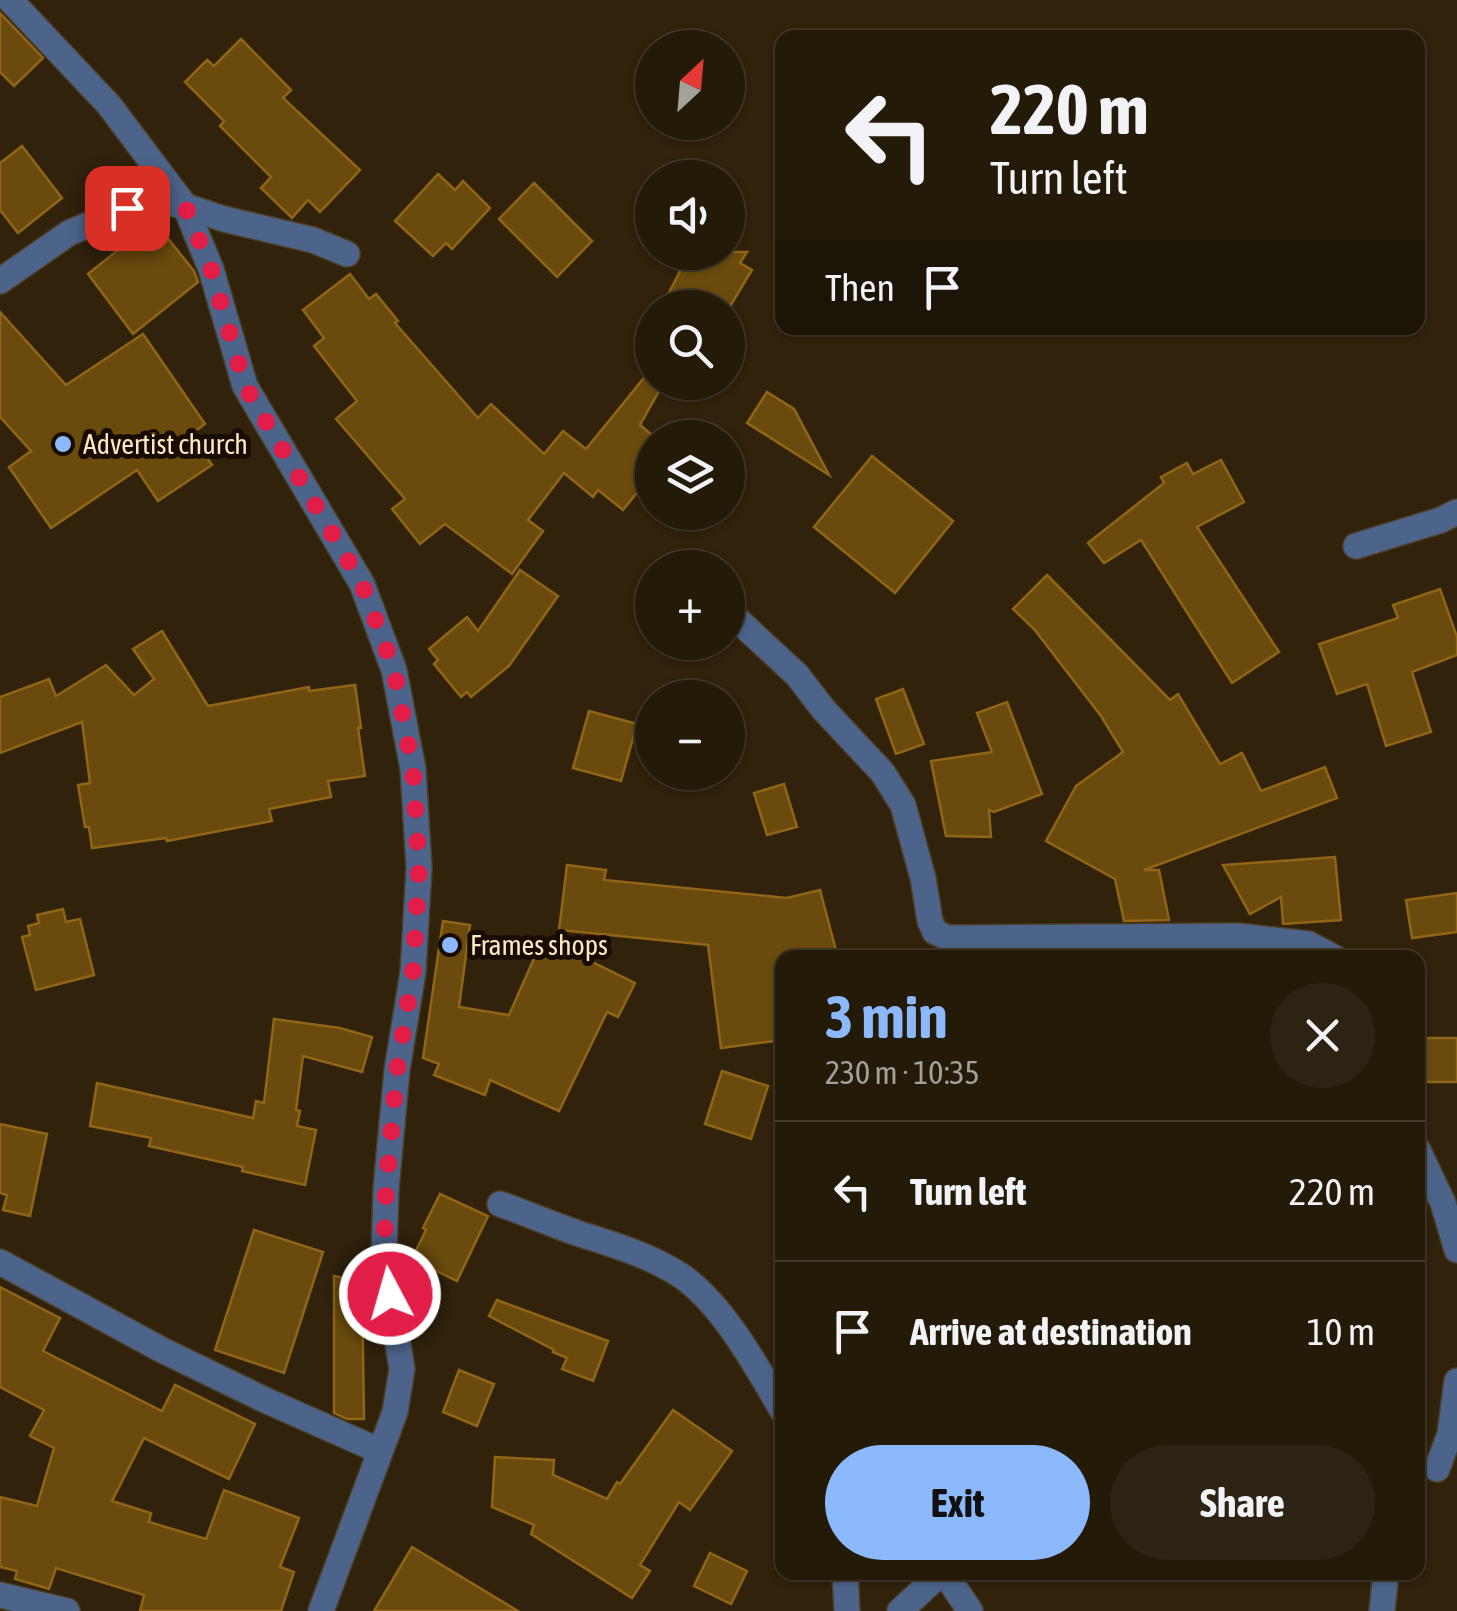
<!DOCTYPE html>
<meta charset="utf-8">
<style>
:root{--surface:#241a08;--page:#2c2312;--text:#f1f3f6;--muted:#a3a19c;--line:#413829;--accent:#8cb9fc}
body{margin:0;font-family:"Asap Condensed",sans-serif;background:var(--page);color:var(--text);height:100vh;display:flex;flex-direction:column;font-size:38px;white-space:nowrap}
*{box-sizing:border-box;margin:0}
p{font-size:32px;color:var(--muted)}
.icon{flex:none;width:55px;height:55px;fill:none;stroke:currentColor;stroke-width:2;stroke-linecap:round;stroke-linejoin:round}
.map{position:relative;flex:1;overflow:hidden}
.sheet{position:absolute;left:775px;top:950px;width:650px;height:630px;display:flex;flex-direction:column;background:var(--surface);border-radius:20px;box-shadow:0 2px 8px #0004,0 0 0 2px var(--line)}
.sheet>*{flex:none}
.banner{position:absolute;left:775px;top:30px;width:650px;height:305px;border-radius:20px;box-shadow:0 2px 8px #0004,0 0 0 2px var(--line);background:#241a08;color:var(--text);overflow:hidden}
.needle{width:65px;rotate:26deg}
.buttons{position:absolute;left:635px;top:30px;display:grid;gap:20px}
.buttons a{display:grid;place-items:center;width:110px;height:110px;border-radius:50%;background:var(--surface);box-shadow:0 2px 8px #0004,0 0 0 2px var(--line);font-size:50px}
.pin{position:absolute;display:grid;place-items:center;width:85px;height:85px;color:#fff;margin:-42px;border-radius:20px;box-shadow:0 5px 15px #0006}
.me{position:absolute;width:110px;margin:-55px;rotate:354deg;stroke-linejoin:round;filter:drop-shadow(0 0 8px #0008)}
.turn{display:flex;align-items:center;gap:35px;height:210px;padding:0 50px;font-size:45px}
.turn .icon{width:130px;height:130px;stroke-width:2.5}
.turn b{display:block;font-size:70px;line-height:85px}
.then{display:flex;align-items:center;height:95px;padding:0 50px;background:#0003;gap:20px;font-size:38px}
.round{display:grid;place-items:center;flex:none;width:105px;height:105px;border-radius:52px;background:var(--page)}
.overview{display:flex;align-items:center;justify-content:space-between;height:170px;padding:0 50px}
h1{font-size:60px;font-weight:700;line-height:75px;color:var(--accent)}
.action{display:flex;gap:20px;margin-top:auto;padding:20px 50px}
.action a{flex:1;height:115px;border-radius:60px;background:var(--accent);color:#111;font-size:40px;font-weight:700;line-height:115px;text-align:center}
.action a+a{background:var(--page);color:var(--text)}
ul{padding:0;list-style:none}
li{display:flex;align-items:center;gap:30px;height:140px;padding:0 50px;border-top:2px solid var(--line)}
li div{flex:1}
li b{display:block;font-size:38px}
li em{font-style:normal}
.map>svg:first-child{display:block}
</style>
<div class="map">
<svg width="1457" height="1611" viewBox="0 0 1457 1611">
<rect width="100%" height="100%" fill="#30220b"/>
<!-- building -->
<g fill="#6b4b0d" stroke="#906616" stroke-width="2.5">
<polygon points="0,13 43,58 14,86 0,72"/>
<polygon points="241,39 291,90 283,98 360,170 320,212 308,200 292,218 261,188 271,177 220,126 224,121 185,82 207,60 214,66"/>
<polygon points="22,146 62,198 18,233 0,210 0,163"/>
<polygon points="438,174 455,190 463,181 490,208 452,249 446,243 433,256 395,221"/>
<polygon points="534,183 592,241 557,277 499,219"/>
<polygon points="154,221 194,271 198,282 133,334 88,274"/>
<polygon points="690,252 747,252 740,263 752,270 729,308 661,308"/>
<polygon points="350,274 369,299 376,294 398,321 395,323 478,418 491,404 544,454 563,431 586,449 652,368 652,382 664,382 640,425 652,435 652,474 623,510 598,490 593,497 564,473 528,520 543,531 512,574 445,524 420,544 392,509 405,499 336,419 357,401 314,346 324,338 303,310"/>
<polygon points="0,312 66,385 143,334 205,424 191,434 212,465 158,501 137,470 51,528 9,467 31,451 0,417"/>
<polygon points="767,392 794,409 829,475 747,423"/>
<polygon points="872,456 953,521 895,593 814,527"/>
<polygon points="1221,460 1244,502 1197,527 1279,652 1232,683 1141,540 1104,563 1088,543 1164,483 1161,477 1187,463 1193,474"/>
<polygon points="520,570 558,596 509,666 471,697 467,692 461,697 434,664 438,660 429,649 467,617 478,631"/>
<polygon points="1047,575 1170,700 1178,694 1220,764 1242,753 1261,791 1325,767 1337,798 1144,870 1159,870 1169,920 1124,921 1115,879 1046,841 1076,786 1123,752 1101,716 1034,629 1013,609"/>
<polygon points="1440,589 1457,637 1457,655 1412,672 1431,732 1386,746 1367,684 1337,694 1319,644 1398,618 1393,605"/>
<polygon points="162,631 208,706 309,687 309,691 355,685 361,728 358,728 365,776 328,781 331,797 269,809 272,821 167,841 166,838 92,848 89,827 85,827 78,785 90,783 82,722 0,753 0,697 49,679 56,696 106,665 134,695 154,679 133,649"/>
<polygon points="903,689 924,744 896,754 876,699"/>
<polygon points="1007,702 1042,794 994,812 989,810 991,837 946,836 931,761 992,752 977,713"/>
<polygon points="589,711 637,724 621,781 573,768"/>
<polygon points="784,784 797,827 767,835 754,793"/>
<polygon points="1335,857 1341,920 1283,924 1281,897 1250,914 1223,865"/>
<polygon points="567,865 606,870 604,880 787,898 820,890 838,958 782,958 782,1040 721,1048 708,945 559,930"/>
<polygon points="1457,893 1457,932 1412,938 1406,900"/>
<polygon points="63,909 66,922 80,919 94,975 36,990 22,937 30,935 28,926 39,923 37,915"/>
<polygon points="443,921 470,925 459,1007 509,1015 543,938 635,983 618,1017 607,1012 559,1111 490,1080 485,1095 434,1075 439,1064 423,1058"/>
<polygon points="274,1019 340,1028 372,1037 362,1072 303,1056 296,1110 300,1111 297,1126 316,1130 305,1185 242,1171 243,1167 149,1146 151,1138 90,1126 97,1083 253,1118 256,1101 264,1103"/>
<rect x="1418" y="1038" width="39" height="44"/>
<polygon points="722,1071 768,1086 751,1139 705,1124"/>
<polygon points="0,1124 47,1134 30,1216 3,1210 7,1195 0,1193"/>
<polygon points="440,1194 488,1216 457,1281 412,1259 426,1230 423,1228"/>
<polygon points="254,1230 323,1252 284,1373 215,1350"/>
<polygon points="334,1276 362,1282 364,1419 347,1419 334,1413"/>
<polygon points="0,1287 60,1318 43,1351 162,1411 175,1385 255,1424 229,1479 144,1438 112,1501 151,1513 149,1522 206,1539 224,1490 299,1518 280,1567 294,1572 281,1611 140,1611 144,1595 56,1568 49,1589 15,1579 17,1571 0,1567 0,1497 37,1506 54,1448 30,1436 44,1410 0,1387"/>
<polygon points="497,1300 608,1341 593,1381 562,1369 567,1358 553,1352 554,1350 489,1316"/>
<polygon points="459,1370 494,1384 477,1426 443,1412"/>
<polygon points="673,1410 732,1451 690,1510 679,1502 640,1565 650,1571 632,1598 531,1534 534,1525 492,1507 495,1457 554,1460 553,1475 607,1499 617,1482 620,1484"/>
<polygon points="412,1547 518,1611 374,1611"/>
<polygon points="710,1553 747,1571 731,1604 694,1586"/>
</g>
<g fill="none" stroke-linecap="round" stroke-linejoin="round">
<!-- minor casing -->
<g stroke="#4d3e25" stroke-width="28">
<g id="minor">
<polyline points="10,0 109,105 185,206 211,269 245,386 362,584 394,670 413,769 419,868 413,972 397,1070 386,1189 384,1256 402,1369 395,1412 321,1611"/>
<polyline points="0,281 69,233 147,200 185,206 224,219 313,240 347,254"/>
<polyline points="1356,546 1441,520 1457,512"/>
<polyline points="728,611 797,675 824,710 883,773 903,805 923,878 930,921 935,932 948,938 1238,936 1309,944 1335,958"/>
<polyline points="1418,1150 1443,1203 1457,1250"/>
<path d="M 500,1204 C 526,1213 553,1225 580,1234 C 614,1245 649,1255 680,1275 C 722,1303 757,1367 782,1410"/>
<polyline points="0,1262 162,1350 265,1400 380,1451"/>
<polyline points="1437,1469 1450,1434 1457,1381"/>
<polyline points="845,1572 847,1611"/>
<polyline points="944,1572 970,1611"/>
<polyline points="0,1595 67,1611"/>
<polyline points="900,1611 942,1572"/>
<polyline points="1382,1611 1386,1572"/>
</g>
</g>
<!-- minor -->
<use href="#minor" stroke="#4c6489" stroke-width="25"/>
</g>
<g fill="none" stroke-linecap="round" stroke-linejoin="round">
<!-- route -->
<polyline stroke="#e11d48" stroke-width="18" stroke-dasharray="0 32.4" points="127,208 147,200 185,206 211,269 245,386 362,584 394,670 413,769 419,868 413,972 397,1070 386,1189 384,1256 390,1294"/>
</g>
<!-- markers -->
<g fill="#8cb9fc" stroke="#180b00" stroke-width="4">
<circle cx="63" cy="444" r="10"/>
<circle cx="450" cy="945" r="10"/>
</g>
<g text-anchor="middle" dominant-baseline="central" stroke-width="10" stroke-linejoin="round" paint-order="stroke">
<!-- poi labels -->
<g font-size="28" fill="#fee7c4" stroke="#180b00" text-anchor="start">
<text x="83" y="444">Advertist church</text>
<text x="470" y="945">Frames shops</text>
</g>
</g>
</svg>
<div class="buttons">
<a><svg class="needle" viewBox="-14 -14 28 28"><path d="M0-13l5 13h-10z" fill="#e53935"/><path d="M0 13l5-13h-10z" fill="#a3a19c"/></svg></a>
<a><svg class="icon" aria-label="sound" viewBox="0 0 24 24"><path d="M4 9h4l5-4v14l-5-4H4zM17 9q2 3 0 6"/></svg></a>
<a><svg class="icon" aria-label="search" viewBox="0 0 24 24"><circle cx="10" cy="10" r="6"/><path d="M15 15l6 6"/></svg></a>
<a><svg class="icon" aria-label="layers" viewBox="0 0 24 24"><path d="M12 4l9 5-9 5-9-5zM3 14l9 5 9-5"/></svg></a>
<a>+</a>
<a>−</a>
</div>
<div class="pin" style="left:127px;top:208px;background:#d93025"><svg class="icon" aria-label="arrive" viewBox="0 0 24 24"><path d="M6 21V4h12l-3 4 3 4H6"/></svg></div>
<svg class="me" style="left:390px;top:1294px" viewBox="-20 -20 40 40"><circle r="17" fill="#e11d48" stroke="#fff" stroke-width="3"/><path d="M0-11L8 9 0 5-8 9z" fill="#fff"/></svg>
<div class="banner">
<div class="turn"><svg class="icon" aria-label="left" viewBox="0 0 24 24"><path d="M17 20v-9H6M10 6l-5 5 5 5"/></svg><div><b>220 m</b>Turn left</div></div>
<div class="then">Then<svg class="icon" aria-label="arrive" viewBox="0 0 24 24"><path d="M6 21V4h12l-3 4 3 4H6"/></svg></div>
</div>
<section class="sheet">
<div class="overview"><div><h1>3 min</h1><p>230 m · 10:35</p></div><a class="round"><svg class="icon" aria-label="close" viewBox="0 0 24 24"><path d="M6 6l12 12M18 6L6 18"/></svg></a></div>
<ul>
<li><svg class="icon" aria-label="left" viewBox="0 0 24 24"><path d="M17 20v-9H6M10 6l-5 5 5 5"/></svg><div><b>Turn left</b></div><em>220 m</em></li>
<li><svg class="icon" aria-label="arrive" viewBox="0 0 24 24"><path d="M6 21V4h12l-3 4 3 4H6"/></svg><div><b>Arrive at destination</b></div><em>10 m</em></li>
</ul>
<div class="action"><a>Exit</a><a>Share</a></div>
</section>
</div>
